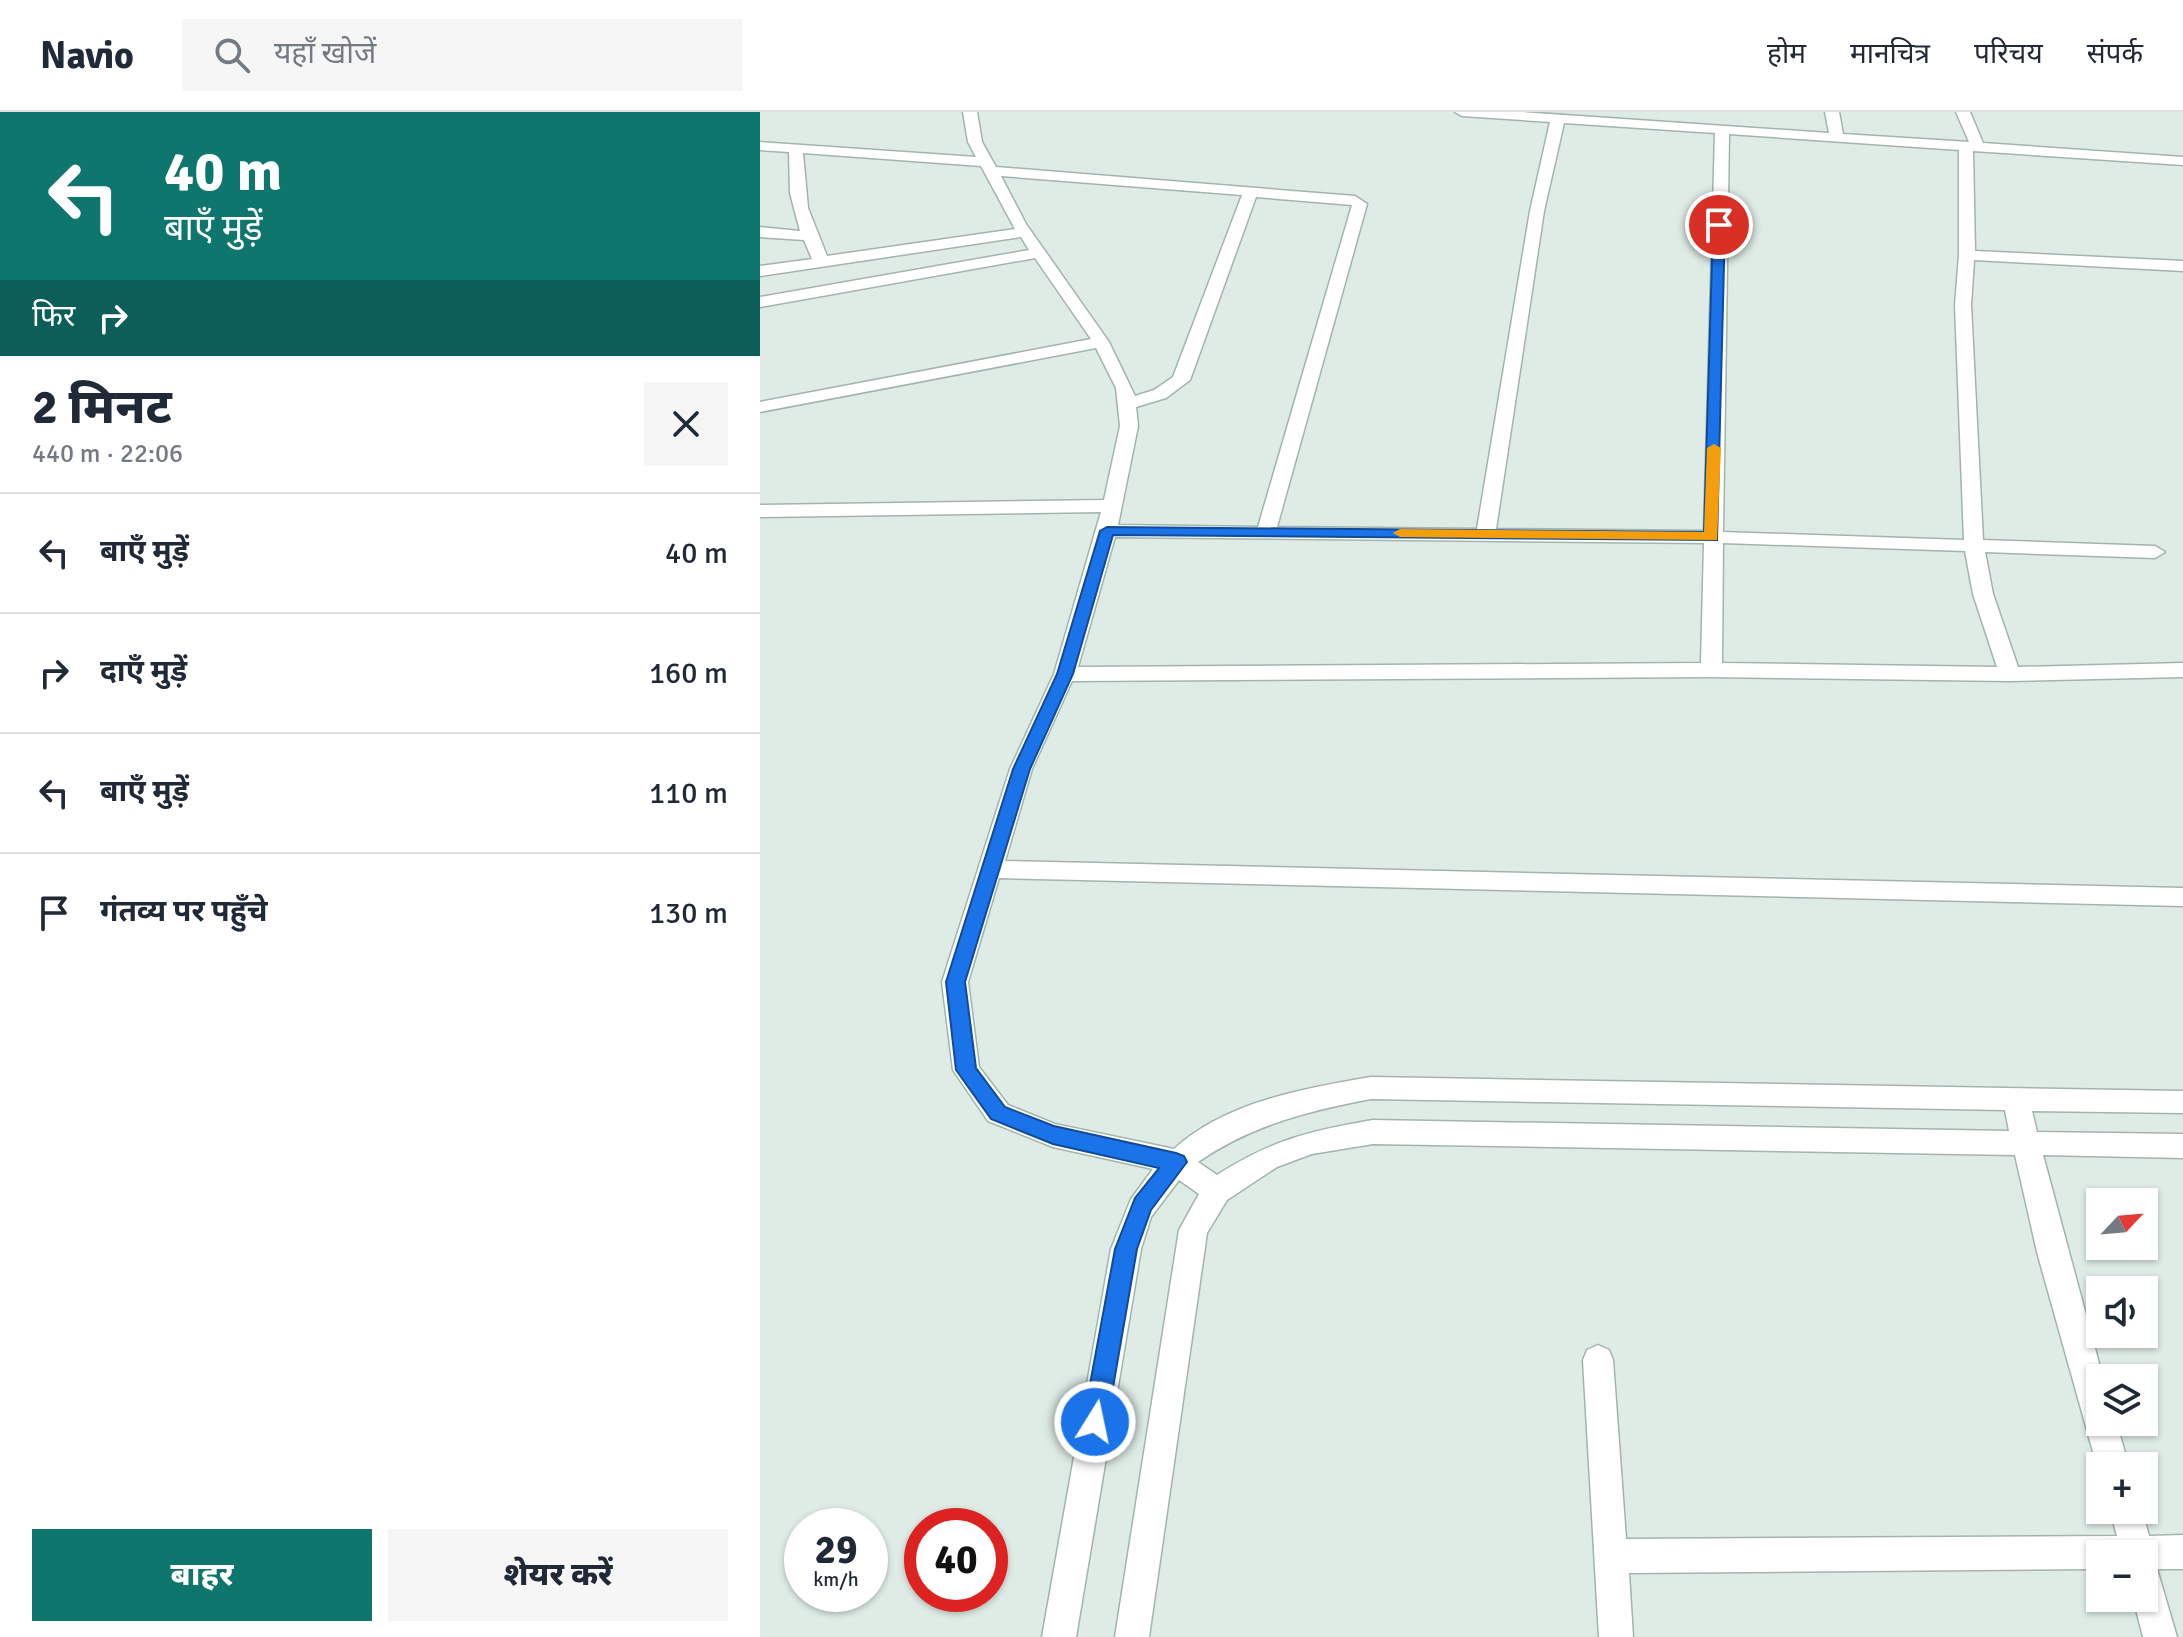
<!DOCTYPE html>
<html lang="hi">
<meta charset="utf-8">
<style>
:root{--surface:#fff;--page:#f6f6f7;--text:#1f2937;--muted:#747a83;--line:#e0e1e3;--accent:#0f766e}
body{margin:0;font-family:Signika,"Noto Sans Devanagari",sans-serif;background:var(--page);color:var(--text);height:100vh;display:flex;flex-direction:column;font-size:30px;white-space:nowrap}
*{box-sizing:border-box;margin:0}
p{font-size:26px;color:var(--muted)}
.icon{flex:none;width:44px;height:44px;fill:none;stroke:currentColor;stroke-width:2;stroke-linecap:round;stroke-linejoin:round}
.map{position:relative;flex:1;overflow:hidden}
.details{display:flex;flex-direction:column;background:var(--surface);width:760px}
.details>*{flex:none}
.top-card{background:#0f766e;color:#fff;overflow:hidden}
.needle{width:52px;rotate:64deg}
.fabs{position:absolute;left:1326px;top:1076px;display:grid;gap:16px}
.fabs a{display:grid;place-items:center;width:72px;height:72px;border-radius:0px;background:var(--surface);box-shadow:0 2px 6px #0004;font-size:40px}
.speed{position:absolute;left:24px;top:1396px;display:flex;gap:16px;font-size:40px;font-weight:700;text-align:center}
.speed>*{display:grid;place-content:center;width:104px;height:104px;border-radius:50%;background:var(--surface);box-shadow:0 2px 6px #0004;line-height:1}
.speed small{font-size:20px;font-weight:400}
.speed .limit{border:12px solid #d22;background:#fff;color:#111}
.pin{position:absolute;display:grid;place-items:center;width:68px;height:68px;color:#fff;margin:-34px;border:4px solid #fff;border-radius:50%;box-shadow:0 2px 8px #0007}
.me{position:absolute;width:88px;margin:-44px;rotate:10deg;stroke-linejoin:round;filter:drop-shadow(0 0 6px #0008)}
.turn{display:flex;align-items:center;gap:28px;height:168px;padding:0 32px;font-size:36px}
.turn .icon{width:104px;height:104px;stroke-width:2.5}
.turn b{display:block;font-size:56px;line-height:68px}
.then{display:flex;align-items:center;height:76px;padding:0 32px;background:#0003;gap:16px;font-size:30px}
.round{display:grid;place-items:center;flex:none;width:84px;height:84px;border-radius:0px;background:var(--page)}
.headline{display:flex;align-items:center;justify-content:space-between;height:136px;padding:0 32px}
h1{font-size:48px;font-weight:800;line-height:60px}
.primary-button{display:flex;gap:16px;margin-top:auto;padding:16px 32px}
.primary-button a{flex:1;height:92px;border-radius:0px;background:var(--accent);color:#fff;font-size:32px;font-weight:800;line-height:92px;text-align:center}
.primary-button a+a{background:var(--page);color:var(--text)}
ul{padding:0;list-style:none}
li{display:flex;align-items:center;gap:24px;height:120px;padding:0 32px;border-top:2px solid var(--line)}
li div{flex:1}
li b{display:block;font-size:30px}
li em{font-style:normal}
header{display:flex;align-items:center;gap:48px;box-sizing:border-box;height:112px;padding:0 40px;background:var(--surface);border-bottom:2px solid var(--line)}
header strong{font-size:38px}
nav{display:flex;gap:44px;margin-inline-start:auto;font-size:28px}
.search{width:560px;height:72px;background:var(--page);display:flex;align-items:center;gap:20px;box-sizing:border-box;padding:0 28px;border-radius:0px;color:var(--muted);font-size:30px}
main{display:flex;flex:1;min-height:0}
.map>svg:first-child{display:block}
</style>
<header>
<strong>Navio</strong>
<div class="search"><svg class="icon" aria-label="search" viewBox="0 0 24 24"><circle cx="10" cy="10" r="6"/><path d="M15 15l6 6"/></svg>यहाँ खोजें</div>
<nav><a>होम</a><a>मानचित्र</a><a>परिचय</a><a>संपर्क</a></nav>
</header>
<main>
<section class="details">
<div class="top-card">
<div class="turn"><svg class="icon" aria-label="left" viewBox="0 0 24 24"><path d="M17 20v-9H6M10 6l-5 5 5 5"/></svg><div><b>40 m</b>बाएँ मुड़ें</div></div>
<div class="then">फिर<svg class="icon" aria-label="right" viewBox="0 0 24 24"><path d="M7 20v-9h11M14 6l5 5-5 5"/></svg></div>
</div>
<div class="headline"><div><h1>2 मिनट</h1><p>440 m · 22:06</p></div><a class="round"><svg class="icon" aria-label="close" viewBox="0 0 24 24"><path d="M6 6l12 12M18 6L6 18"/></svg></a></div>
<ul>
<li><svg class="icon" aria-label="left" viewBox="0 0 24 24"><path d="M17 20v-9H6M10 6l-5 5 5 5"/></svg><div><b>बाएँ मुड़ें</b></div><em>40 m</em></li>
<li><svg class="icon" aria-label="right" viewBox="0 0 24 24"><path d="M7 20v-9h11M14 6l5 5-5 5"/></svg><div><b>दाएँ मुड़ें</b></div><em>160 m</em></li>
<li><svg class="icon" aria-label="left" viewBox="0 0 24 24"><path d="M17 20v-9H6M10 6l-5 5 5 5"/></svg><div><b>बाएँ मुड़ें</b></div><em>110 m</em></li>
<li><svg class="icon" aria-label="arrive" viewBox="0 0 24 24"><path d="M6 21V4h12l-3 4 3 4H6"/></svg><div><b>गंतव्य पर पहुँचे</b></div><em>130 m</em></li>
</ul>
<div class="primary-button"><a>बाहर</a><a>शेयर करें</a></div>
</section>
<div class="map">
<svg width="1423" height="1525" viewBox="0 0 1423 1525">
<rect width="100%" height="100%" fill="#dfece6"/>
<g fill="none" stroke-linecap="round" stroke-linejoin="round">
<!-- minor casing -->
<g stroke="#a2b4ad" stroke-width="3">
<g id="minor">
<path d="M 203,0 L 217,0 L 222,30 L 236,55 L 595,84 L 607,92 L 517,415 L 717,417 L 770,99 L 790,10 L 702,4 L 695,0 L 762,0 L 1069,21 L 1065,0 L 1079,0 L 1083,22 L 1209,30 L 1196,0 L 1210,0 L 1223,31 L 1423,45 L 1423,53 L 1213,39 L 1215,139 L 1423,149 L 1423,159 L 1214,148 L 1211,193 L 1223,428 L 1395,434 L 1405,440 L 1395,446 L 1225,440 L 1233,482 L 1258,555 L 1423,551 L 1423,565 L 1250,569 L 951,565 L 312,569 L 272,657 L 245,749 L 1423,776 L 1423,794 L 239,766 L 208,870 L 219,955 L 248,993 L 295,1012 L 414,1037 C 465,990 545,976 611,965 L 1423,979 L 1423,1001 L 1272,999 L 1277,1020 L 1423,1022 L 1423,1046 L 1283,1043 L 1343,1266 L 1340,1266 L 1340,1310 L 1356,1310 L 1369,1354 L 1340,1354 L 1340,1361 L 1337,1354 L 1277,1140 L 1255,1043 L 613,1032 L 552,1042 L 517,1055 L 467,1088 L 447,1121 L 389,1525 L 355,1525 L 419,1118 L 439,1082 L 419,1068 L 391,1105 L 381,1137 L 316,1525 L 282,1525 L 351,1137 L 371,1087 L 393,1057 L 293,1035 L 228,1009 L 193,958 L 182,870 L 250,657 L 294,562 L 341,400 L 0,405 L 0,393 L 344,388 L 360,314 L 356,276 L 336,236 L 0,300 L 0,290 L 331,227 L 275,146 L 0,195 L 0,185 L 269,138 L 261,125 L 0,164 L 0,154 L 52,147 L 44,128 L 0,125 L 0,115 L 40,119 L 30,81 L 29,40 L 0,38 L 0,30 L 216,45 L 208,30 ZM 804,11 L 955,21 L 944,419 L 736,417 L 784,99 ZM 969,22 L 1199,38 L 1199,143 L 1195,193 L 1204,428 L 963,420 ZM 43,41 L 221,54 L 255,117 L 67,144 L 48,96 ZM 241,64 L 482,83 L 413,265 L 394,278 L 375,284 L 349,230 L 266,112 ZM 496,85 L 592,93 L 498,415 L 358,413 L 378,314 L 376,295 L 406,286 L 430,268 ZM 355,425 L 944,431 L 941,551 L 318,555 ZM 963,431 L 1205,439 L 1213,482 L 1237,555 L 962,551 ZM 611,987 L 1245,998 L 1249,1019 L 613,1008 C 549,1019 512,1028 457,1063 L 438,1050 C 492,1013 548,999 611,987 Z"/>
<polygon points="838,1233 849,1238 853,1248 866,1427 1357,1424 1350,1398 1382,1398 1389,1424 1423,1423 1423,1457 1397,1457 1417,1525 1383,1525 1373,1486 1384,1486 1384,1442 1340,1442 1340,1457 869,1461 873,1525 839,1525 823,1248 827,1238"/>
</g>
</g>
<!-- minor -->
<use href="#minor" fill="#fff" fill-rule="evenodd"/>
</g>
<!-- route -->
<polygon fill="#1a73e8" stroke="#114b97" stroke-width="2" points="959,110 965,113 957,428 353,423 313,562 270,657 205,870 216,956 245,995 294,1014 416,1041 424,1044 427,1050 391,1098 377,1137 347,1310 343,1318 335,1322 327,1318 323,1310 355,1137 375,1086 399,1056 293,1032 231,1007 196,958 186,870 253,657 297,562 340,419 347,415 944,420 953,113"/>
<!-- slow -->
<polygon fill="#f59e0b" points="954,332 961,336 957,428 640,425 633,421 640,417 944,420 947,336"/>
</svg>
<div class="fabs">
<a><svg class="needle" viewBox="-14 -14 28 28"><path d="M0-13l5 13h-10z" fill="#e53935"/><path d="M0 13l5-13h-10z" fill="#747a83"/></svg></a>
<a><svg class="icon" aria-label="sound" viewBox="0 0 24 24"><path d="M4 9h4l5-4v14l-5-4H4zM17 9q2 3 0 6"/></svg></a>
<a><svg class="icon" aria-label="layers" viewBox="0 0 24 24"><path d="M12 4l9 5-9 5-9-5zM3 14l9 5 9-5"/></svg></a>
<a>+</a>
<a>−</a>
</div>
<div class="speed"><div>29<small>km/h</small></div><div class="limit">40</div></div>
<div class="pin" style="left:959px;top:113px;background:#d93025"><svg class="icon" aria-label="arrive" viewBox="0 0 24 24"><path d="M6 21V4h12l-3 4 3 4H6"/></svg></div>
<svg class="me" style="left:335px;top:1310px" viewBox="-20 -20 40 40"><circle r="17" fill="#1a73e8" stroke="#fff" stroke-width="3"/><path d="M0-11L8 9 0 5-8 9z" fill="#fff"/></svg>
</div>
</main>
